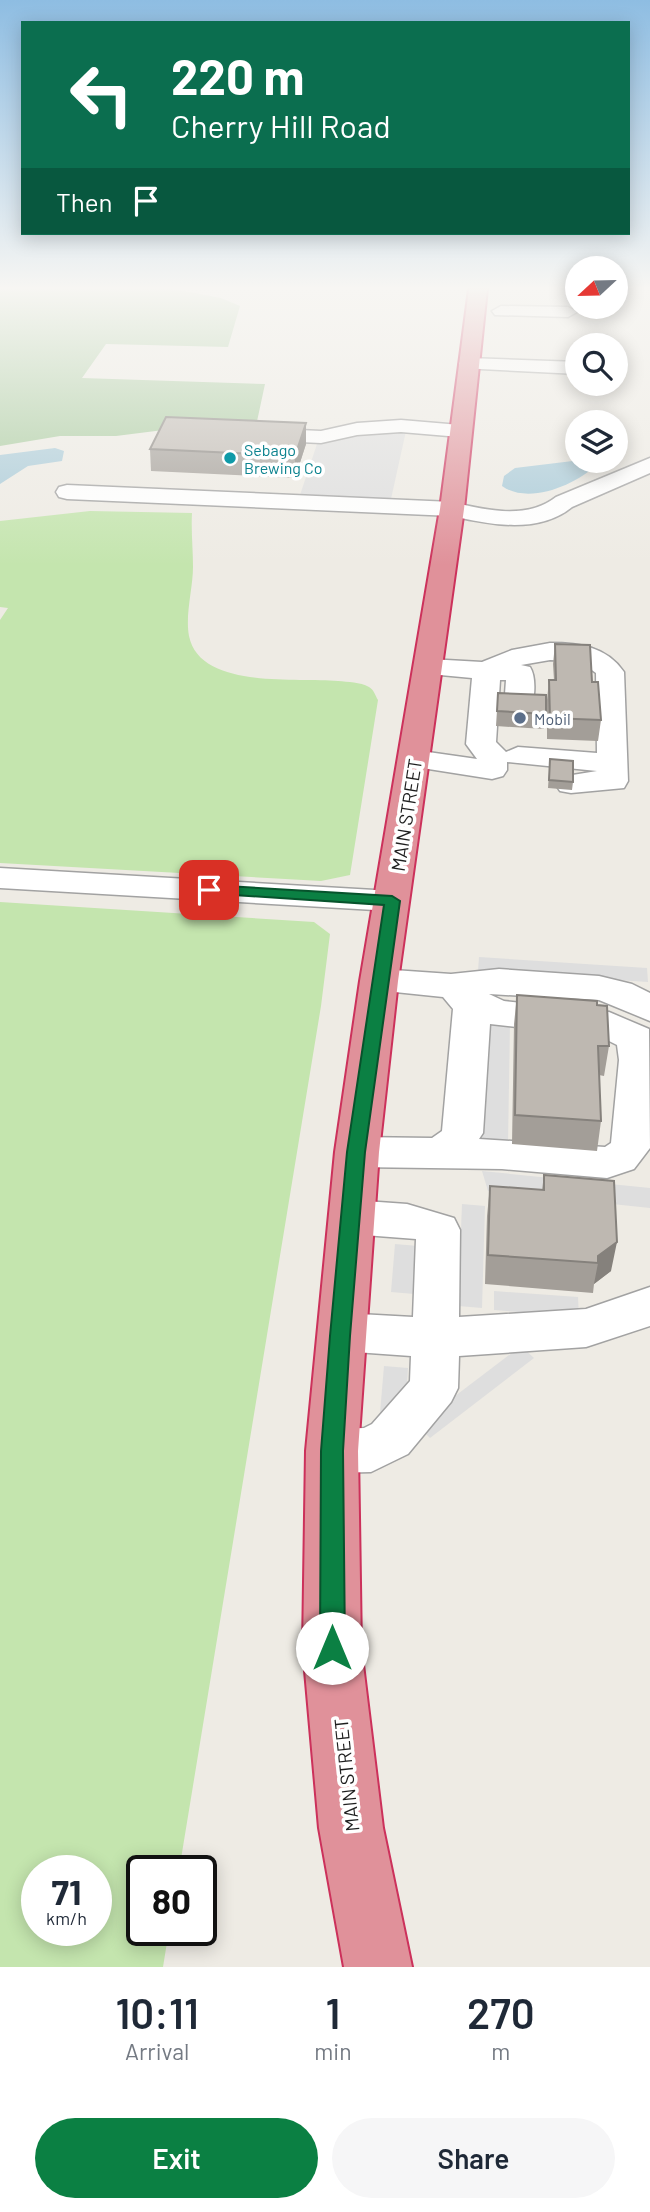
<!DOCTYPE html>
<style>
:root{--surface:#fff;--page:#f6f6f7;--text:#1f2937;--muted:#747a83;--accent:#0b8043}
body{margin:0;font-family:Barlow,sans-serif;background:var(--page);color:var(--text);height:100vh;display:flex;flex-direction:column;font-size:26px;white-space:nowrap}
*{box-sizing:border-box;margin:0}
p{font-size:23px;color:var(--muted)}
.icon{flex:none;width:38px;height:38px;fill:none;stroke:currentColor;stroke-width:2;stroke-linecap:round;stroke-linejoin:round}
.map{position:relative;height:1967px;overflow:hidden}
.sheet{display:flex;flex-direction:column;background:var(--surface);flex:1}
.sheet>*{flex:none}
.banner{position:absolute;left:21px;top:21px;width:609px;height:214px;border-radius:0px;box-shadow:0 4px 18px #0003;background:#0b6e4f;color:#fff;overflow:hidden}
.needle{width:46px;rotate:248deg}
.controls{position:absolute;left:565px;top:256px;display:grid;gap:14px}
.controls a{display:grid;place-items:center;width:63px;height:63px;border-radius:50%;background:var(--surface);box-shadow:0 4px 18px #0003;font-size:35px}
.speed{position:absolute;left:21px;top:1855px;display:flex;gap:14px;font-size:35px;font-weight:700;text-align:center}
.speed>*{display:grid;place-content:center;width:91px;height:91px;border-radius:50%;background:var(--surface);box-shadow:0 4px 18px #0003;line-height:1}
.speed small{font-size:18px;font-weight:400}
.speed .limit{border:4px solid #111;border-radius:10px;background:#fff;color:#111}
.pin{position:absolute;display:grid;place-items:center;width:60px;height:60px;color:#fff;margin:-30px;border-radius:14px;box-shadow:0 4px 10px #0006}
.me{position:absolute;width:77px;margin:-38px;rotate:0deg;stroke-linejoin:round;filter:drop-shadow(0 0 5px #0008)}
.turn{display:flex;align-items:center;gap:24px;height:147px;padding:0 35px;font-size:32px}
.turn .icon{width:91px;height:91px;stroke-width:2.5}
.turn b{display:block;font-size:49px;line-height:60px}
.then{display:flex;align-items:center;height:66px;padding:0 35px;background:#0003;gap:14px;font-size:26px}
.eta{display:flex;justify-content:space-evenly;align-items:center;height:119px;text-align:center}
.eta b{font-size:42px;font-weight:600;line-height:49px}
.button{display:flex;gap:14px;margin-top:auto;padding:14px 35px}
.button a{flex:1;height:80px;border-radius:42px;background:var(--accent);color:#fff;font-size:28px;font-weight:600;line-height:80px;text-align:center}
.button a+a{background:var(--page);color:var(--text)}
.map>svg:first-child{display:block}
</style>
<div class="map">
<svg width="650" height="1967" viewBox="0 0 650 1967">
<rect width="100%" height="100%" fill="#eeebe4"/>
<!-- grass -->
<g fill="#c4e5ae" fill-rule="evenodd">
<path d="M 90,511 L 192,513 C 191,531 193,549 193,567 C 193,588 185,615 189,636 C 200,690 297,677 338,681 C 348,682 360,682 369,687 C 374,690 375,695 378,700 L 350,875 L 321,881 L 0,863 L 0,620 L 8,608 L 0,607 L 0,521 Z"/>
<path d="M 0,902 L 314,922 L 330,934 L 321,1006 L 179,1871 L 142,1871 L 142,1930 L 169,1930 L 163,1967 L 0,1967 ZM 37,1871 L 96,1871 L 96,1930 L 37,1930 Z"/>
</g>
<!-- forest -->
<polygon fill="#a6ca9c" points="0,289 174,289 221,298 240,306 228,347 106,344 82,378 265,384 256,426 211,424 116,436 60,436 0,446"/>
<!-- parking -->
<g fill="#dedede">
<polygon points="406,431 391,499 300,495 318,441 346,438 353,434"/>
<polygon points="479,957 647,968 648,982 478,971"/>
<polygon points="486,1023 510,1024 508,1144 482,1142"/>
<polygon points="482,1171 650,1188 650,1208 488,1191"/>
<polygon points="462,1204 485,1206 482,1308 458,1306"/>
<polygon points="395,1244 418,1246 414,1294 391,1292"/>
<polygon points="494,1291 578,1297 579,1317 494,1310"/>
<polygon points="521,1346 534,1358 430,1438 417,1425"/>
<polygon points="384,1366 408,1368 405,1415 380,1413"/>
</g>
<!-- water -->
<g fill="#a8cad8">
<polygon points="55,448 64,451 62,461 28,466 0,484 0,455"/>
<path d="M 581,460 L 596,465 C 576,485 528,505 502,486 L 504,476 L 515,468 Z"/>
</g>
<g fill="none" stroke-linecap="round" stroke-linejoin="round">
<!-- minor casing -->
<g stroke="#a2a2a2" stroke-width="3">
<g id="minor">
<polygon points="501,306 568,307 577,312 568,317 495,315 492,311"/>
<polygon points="601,335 607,336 610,345 592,345 595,336"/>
<polygon points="468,358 578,362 578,374 461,368 459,364 461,360"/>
<polygon points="401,420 460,425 467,427 470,431 467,435 460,437 401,432 357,435 321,443 256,440 249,438 246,434 249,430 256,428 321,431 357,423"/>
<path d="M 650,458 L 650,473 L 572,507 C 539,534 491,525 452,516 L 67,499 L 59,497 L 56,492 L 59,487 L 67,485 L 452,502 C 485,510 527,520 556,497 Z"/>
<path d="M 550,643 C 579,643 606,646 624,672 L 628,781 L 624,788 L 571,793 L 560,791 L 555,784 L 560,777 L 597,771 L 507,762 L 507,770 L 503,776 L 492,779 L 403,765 L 399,759 L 403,753 L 414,750 L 477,759 L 466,744 L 472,678 L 419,673 L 415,667 L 419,661 L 429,659 L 482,662 L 512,650 ZM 550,660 L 579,661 L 596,673 L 597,753 L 518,747 L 506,752 L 496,742 L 500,680 L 506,680 L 504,708 L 508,714 L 518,717 L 528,714 C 535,704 537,678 530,667 L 521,665 Z"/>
<polygon points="0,868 392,891 404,894 409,901 404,908 392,911 0,888"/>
<path d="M 379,969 L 451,974 L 499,969 L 599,976 L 632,984 L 650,993 L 650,1021 L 599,1000 L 489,994 L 504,1001 L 609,1012 L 649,1029 L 650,1148 L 634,1169 L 607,1178 L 502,1169 L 357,1167 L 342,1163 L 336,1152 L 342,1141 L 357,1137 L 432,1138 L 442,1131 L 453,1009 L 443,997 L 366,989 L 361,981 L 366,973 ZM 490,1024 L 601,1037 L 617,1045 L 619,1060 L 611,1143 L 605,1147 L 479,1139 L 483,1133 Z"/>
<polygon points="351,1200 407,1204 454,1218 460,1230 459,1317 586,1309 650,1287 650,1326 586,1347 459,1356 458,1388 451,1402 408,1454 371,1472 332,1473 314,1467 307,1451 314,1435 332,1429 364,1428 372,1424 410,1381 411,1356 341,1351 324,1346 318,1332 324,1318 341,1313 413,1317 416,1239 351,1234 336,1229 329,1217 336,1205"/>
</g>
</g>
<!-- highway casing -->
<g stroke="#cc315b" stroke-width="4">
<polygon id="highway" points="469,289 487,289 464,509 398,981 379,1152 358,1451 361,1648 383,1828 412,1967 344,1967 319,1828 303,1648 306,1451 335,1152 360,981 440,509"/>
</g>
<!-- minor -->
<use href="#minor" fill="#fff" fill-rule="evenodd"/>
<!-- highway -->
<use href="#highway" fill="#e0919a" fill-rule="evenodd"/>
</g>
<!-- wall -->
<g fill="#a39e98">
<polygon points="306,444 295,478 151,471 150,449"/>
<polygon points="555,644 592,682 601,720 598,741 547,739 547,700 549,680 554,680 553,664"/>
<polygon points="498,693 546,714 544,729 496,726"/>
<polygon points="550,759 573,782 572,790 548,788"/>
<polygon points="517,995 597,1005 609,1046 604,1076 599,1075 601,1121 597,1151 512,1144 514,1024"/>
<polygon points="544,1175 611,1271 594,1284 593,1293 485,1284 487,1216 490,1186 542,1190"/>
</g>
<!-- shaded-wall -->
<g fill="#85817c">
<polygon points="306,423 306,444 295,478 295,456"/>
<polygon points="617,1242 611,1271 594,1284 598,1263 598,1256"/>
</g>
<!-- building -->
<g fill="#beb8b1" stroke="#85817c" stroke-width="2">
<polygon points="166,417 306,423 295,456 150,449"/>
<polygon points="555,644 590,645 592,682 598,682 601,720 550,718 549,680 556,680"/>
<polygon points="498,693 546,695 546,714 497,711"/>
<polygon points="550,759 573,761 573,782 549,780"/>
<polygon points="517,995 597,1001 597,1005 607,1006 609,1046 598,1046 601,1121 515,1115"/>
<polygon points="544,1175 614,1181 617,1242 598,1256 598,1263 488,1255 490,1186 544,1190"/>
</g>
<!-- sky -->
<linearGradient id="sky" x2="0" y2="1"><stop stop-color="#8ebde2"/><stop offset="0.51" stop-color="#f7f6f3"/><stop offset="1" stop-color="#f7f6f3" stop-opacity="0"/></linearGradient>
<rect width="650" height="565" fill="url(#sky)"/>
<!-- route -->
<polygon fill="#0b8043" stroke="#07532c" stroke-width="2" points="209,885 392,896 400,901 365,1152 350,1336 343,1451 345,1648 341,1656 332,1660 324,1656 320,1648 321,1451 330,1336 347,1152 384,905 204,893 202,890 204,887"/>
<!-- markers -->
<circle fill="#0f9aa8" stroke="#fff" stroke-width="2.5" cx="230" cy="458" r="7"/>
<circle fill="#5c6f8a" stroke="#fff" stroke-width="2.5" cx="520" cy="718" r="7"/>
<g text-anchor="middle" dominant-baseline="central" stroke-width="7" stroke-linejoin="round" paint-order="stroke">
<!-- far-culture labels -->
<g font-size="16" fill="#0d838f" stroke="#fff" text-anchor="start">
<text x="244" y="449">Sebago<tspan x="244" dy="18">Brewing Co</tspan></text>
</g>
<!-- far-service labels -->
<g font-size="16" fill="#4e5e75" stroke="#fff" text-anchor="start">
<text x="534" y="718">Mobil</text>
</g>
<!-- street labels -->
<g font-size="19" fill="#1e1e1e" stroke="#fff">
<text transform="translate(406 815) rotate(-81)">MAIN STREET</text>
<text transform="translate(346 1775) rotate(-96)">MAIN STREET</text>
</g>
</g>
</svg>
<div class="controls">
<a><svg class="needle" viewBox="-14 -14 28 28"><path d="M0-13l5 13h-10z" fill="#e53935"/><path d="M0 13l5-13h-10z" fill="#747a83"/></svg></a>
<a><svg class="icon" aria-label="search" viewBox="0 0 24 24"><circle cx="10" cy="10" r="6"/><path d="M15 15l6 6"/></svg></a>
<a><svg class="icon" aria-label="layers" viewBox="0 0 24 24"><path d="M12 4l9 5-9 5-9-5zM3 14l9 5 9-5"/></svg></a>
</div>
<div class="speed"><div>71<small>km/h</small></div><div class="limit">80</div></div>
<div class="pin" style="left:209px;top:890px;background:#d93025"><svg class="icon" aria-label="arrive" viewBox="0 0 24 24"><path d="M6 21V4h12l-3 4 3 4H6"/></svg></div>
<svg class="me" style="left:332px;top:1648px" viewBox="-20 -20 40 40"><circle r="19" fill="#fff"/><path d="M0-13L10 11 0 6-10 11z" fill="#0b8043"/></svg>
<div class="banner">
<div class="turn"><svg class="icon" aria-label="left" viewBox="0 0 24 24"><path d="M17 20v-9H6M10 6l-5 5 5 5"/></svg><div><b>220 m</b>Cherry Hill Road</div></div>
<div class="then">Then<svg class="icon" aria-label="arrive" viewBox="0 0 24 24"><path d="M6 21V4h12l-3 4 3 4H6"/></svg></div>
</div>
</div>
<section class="sheet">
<div class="eta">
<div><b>10:11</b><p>Arrival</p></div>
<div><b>1</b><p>min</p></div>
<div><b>270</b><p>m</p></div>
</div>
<div class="button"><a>Exit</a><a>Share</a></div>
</section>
